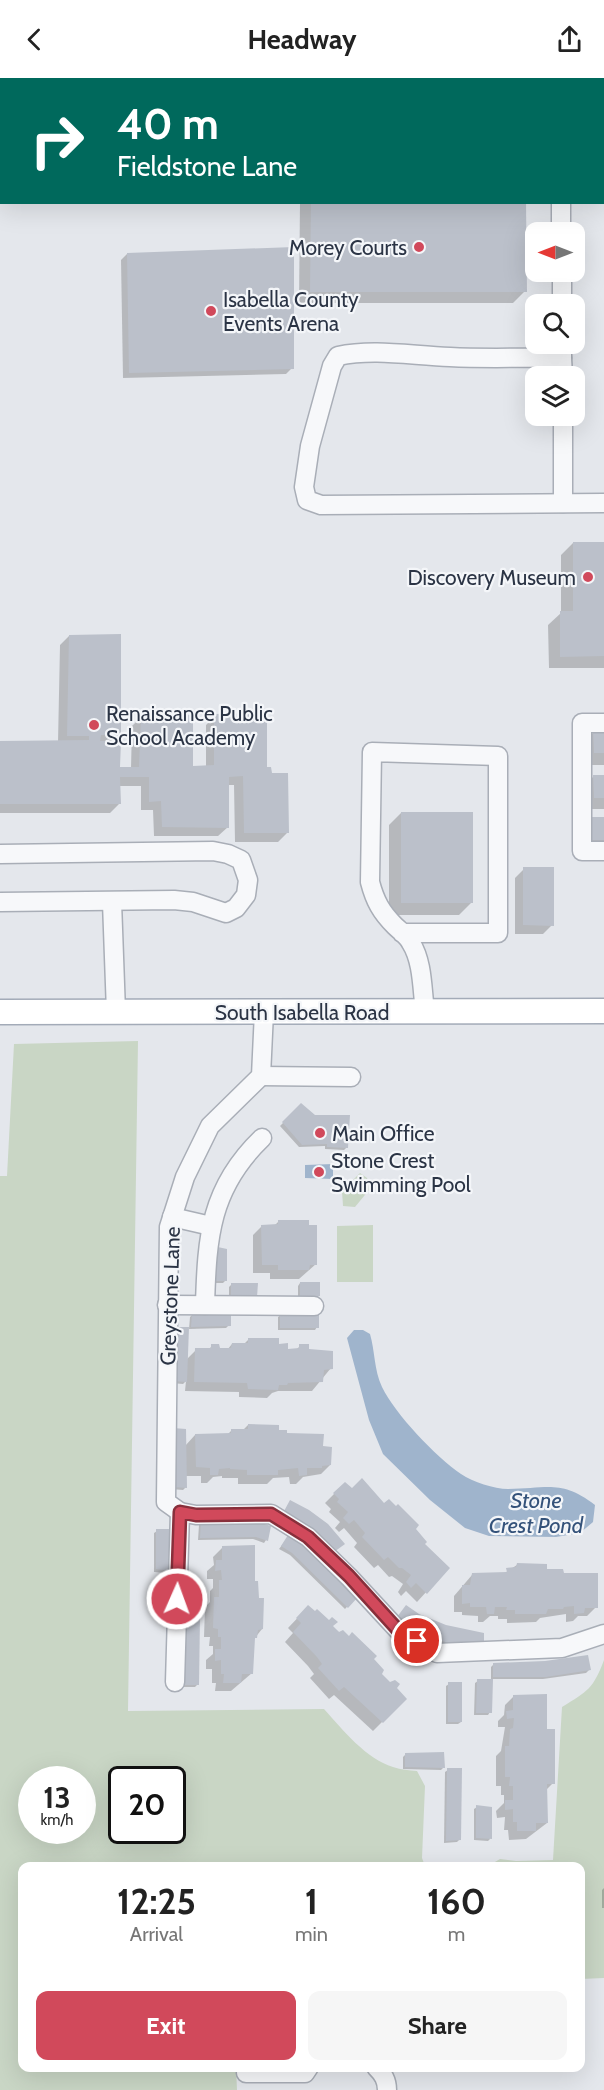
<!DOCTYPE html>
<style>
:root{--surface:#fff;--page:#f6f6f6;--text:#222;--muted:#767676;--accent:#d1495b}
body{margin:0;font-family:Cabin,sans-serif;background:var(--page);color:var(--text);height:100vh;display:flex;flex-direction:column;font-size:22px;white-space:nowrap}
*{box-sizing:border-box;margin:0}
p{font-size:20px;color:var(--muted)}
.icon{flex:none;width:33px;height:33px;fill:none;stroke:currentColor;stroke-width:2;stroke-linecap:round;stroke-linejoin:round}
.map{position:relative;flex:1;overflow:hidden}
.sheet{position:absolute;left:18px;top:1784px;width:567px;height:210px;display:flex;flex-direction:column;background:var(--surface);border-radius:12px;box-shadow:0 6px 24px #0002}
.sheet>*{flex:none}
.guide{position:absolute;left:0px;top:0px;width:604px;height:126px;box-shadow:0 6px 24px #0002;background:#00695c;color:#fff;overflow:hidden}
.needle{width:39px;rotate:270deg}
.controls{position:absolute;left:525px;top:144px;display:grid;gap:12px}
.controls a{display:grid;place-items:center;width:60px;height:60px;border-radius:12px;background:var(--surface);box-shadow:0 6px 24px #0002;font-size:30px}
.speed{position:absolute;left:18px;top:1688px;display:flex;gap:12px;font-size:30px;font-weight:700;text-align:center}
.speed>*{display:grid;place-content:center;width:78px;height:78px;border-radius:50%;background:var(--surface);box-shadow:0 6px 24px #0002;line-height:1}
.speed small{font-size:15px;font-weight:400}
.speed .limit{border:3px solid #111;border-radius:9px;background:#fff;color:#111}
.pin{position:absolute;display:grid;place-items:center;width:51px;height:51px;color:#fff;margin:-26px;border:3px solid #fff;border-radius:50%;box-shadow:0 2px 6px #0007}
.me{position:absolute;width:66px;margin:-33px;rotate:2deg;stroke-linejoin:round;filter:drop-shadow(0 0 4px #0008)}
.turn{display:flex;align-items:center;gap:21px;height:126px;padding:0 18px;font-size:27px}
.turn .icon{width:78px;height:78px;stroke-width:2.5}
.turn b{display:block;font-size:42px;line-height:51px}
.eta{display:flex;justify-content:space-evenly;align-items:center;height:102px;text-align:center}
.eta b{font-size:36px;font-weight:700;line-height:42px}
.action{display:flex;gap:12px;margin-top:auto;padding:12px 18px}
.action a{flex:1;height:69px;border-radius:12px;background:var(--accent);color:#fff;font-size:24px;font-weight:700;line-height:69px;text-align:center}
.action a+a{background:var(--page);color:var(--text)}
header{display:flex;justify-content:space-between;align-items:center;height:78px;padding:0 18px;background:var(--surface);font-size:27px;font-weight:700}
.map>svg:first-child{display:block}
</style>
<header><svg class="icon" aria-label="back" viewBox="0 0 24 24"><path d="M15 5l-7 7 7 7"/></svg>Headway<svg class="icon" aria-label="share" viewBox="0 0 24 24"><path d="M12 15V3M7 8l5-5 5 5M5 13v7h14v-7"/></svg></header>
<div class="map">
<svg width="604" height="2012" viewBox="0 0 604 2012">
<rect width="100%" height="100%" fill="#e4e7ec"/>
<!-- green -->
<g fill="#c9d6c5" fill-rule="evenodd">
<path d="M 138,963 L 128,1633 L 324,1631 C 343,1652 366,1681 393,1689 C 401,1692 409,1692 417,1693 L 425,1708 L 422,1780 L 425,1788 L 22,1788 L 22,1989 L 236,1989 L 237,2012 L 0,2012 L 0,1098 L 7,1098 L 14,966 ZM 32,1701 L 82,1701 L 82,1752 L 32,1752 ZM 122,1701 L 172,1701 L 172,1752 L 122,1752 Z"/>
<polygon points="360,1095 367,1100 369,1112 355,1129 343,1128 342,1113"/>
<polygon points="373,1147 373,1204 337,1204 337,1148"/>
<path d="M 604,1582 L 604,1900 L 581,1901 L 580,1788 L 488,1788 L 500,1781 L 516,1783 L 553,1782 L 562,1629 C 588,1613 593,1611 604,1582 Z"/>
</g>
<!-- water -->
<g fill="#9fb4cc">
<polygon points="333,1086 333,1101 305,1100 305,1087"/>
<path d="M 354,1252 L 363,1252 L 370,1256 C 375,1273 374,1292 382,1309 C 395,1336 436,1379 461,1396 C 473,1404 494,1411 508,1411 C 547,1411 561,1401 595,1427 L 593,1444 L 580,1455 L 556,1459 L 489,1458 L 465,1450 L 430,1422 L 383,1376 L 369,1342 L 347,1260 Z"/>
</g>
<!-- shadow -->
<g fill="#0003">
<polygon points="300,124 525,124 525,213 513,225 299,225"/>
<polygon points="127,176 292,290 286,296 123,300 121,182"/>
<polygon points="573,465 604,465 604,590 549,590 548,547 561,535 561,477"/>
<polygon points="69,558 119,656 111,665 119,691 131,690 132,648 141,639 191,690 206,689 206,647 215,638 266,690 287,755 278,764 235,764 234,707 228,707 228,749 218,758 154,758 153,732 141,732 141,708 119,708 119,726 110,735 0,735 0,665 58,664 60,567"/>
<polygon points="594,654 604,654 604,687 582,687 582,666"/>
<polygon points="594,698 604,698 604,731 582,731 582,710"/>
<polygon points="401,735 471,825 459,837 389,837 389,747"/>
<polygon points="593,740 604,740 604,773 581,774 581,752"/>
<polygon points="524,791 552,847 543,856 515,856 515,800"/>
<polygon points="301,1027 347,1069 344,1072 325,1071 325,1068 299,1069 280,1048"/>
<polygon points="279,1143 316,1186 299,1201 270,1201 270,1195 253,1195 253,1157 262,1148 274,1148"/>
<polygon points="226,1172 225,1203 223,1205 209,1205"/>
<polygon points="300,1205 319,1217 316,1220 298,1221 298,1208"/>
<polygon points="256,1206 229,1221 229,1209 231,1207"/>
<polygon points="193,1236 229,1247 226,1250 187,1251 186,1282 196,1272 208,1272 212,1268 219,1272 227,1272 232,1266 244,1266 248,1262 278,1267 286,1273 296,1272 300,1268 331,1290 312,1313 278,1313 272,1315 267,1320 239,1319 239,1314 185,1313 186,1303 183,1306 171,1305 174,1251 189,1251 190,1239"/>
<polygon points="281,1237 317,1249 315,1252 278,1252 278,1239"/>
<polygon points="248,1347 278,1353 321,1370 330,1387 321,1396 303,1399 296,1406 290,1406 289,1399 273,1400 267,1406 238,1406 238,1400 222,1400 222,1398 213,1399 207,1405 201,1405 201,1398 185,1398 186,1409 183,1412 171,1411 185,1368 195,1357 228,1356 232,1352 243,1352"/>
<polygon points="352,1411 384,1427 414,1452 423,1466 448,1490 417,1524 406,1513 401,1518 398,1514 403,1506 392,1498 389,1499 378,1487 374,1490 354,1469 357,1465 344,1450 339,1454 335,1450 340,1444 329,1434 331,1431 325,1425 334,1416"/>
<polygon points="201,1444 270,1449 266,1462 264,1465 253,1461 198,1462 199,1447"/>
<polygon points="157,1453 168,1492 166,1495 154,1494 154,1455"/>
<polygon points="286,1462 356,1519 345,1531 290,1477 279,1471"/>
<polygon points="222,1470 254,1504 262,1551 254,1561 252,1595 231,1613 215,1613 216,1605 212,1605 212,1591 206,1591 206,1582 213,1576 213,1568 209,1568 210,1559 204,1559 205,1529 210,1524 210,1513 213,1510 213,1501 207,1501 207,1493 214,1487 213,1479"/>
<polygon points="517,1487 562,1497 596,1529 587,1538 578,1538 573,1543 566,1544 566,1536 540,1540 536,1544 507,1545 507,1541 498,1541 498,1538 490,1538 483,1544 478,1544 478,1538 462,1537 462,1534 454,1534 454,1518 472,1497 503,1496"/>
<polygon points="308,1529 372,1581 380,1596 405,1621 373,1653 334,1617 329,1621 310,1600 314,1596 308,1588 285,1564 293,1555 288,1550"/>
<polygon points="418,1537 446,1549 452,1569 430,1562 396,1542"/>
<polygon points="183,1540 198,1606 195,1609 182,1609"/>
<polygon points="493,1587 589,1592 586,1595 543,1601 491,1601 490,1634 488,1637 474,1637 475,1605 478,1603 491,1603 491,1589"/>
<polygon points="449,1606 461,1644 458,1646 446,1646 446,1608"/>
<polygon points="514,1618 545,1652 553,1705 546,1712 547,1745 526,1761 509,1762 508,1752 504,1752 505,1739 497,1740 496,1733 504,1725 504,1717 501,1717 501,1708 496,1708 496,1678 501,1673 505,1649 498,1649 498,1643 504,1637 505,1627"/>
<polygon points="405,1677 443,1690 441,1692 403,1691 403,1679"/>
<polygon points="448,1692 459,1762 457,1764 444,1765 445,1694"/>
<polygon points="477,1729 490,1761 488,1763 474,1762 474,1731"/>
<polygon points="604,1810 604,1830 602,1830 602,1812"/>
</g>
<!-- building -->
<g fill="#bbc0ca">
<polygon points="311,124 526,124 527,214 310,214"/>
<polygon points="294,169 294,291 129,295 127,175"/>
<polygon points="573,464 604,464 604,578 560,579 560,533 573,533"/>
<polygon points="121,556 121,657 101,657 100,663 121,663 120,689 139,689 141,638 193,637 193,688 214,687 214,636 267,635 267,689 271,689 272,695 288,695 289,755 244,755 243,698 229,699 229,750 162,749 161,723 149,724 149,699 120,699 121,726 0,726 0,663 89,662 89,658 67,658 69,557"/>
<polygon points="593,652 604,652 604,675 594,675"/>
<polygon points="593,697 604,697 604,720 594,720"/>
<rect x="401" y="734" width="72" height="91"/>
<rect x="592" y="739" width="12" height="23"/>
<polygon points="523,789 554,789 554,848 523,847"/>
<polygon points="301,1025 315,1037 350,1037 348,1070 327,1069 327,1066 302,1067 282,1044"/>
<polygon points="278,1142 309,1142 309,1147 317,1147 317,1187 310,1187 309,1192 278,1192 278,1187 262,1187 261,1147 278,1146"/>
<polygon points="213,1168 227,1171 227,1203 211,1203"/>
<polygon points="300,1204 320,1204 320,1218 300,1219"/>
<polygon points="231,1205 258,1205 257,1219 231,1219"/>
<polygon points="231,1234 231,1248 191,1249 192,1235"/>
<polygon points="319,1234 319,1250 280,1250 280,1235"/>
<polygon points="174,1249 189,1249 187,1304 173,1303"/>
<polygon points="248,1260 279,1260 279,1266 288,1265 288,1271 299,1270 299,1266 309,1266 309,1271 333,1273 333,1291 324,1292 323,1304 288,1305 287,1307 279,1307 278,1312 248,1311 247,1305 194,1304 195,1270 211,1270 211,1266 219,1266 220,1270 231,1270 232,1265 248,1265"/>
<polygon points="248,1346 279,1347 279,1352 287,1352 287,1355 324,1356 323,1368 332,1369 331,1387 322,1388 322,1390 307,1390 307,1397 299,1398 298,1390 278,1392 278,1397 247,1397 247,1392 230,1391 230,1390 219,1391 218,1397 210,1397 210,1390 196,1389 195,1356 231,1355 231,1351 248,1351"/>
<polygon points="173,1350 186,1351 187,1410 173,1409"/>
<polygon points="362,1400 384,1425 389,1421 396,1428 398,1426 419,1447 416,1451 427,1464 425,1466 450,1490 427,1516 416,1505 411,1510 406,1504 411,1497 402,1490 399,1490 388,1479 384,1482 362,1459 365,1455 354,1442 349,1446 343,1440 348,1434 337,1424 339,1421 333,1415 345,1404 352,1410"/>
<polygon points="290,1422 309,1432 328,1446 345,1466 334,1474 297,1441 283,1435"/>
<polygon points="201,1442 258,1444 271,1448 268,1463 256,1459 200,1460"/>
<polygon points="156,1451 170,1451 170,1493 156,1491"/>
<polygon points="288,1457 303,1467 358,1519 348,1530 292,1475 281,1468"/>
<polygon points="255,1467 255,1503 258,1503 259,1520 264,1520 263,1551 258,1552 257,1560 255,1560 253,1596 242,1596 241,1605 223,1605 224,1596 221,1596 221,1582 215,1583 215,1571 221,1571 221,1559 218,1559 218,1551 213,1550 214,1519 219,1519 219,1502 222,1502 221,1492 215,1493 216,1482 222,1482 222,1468"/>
<polygon points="517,1485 547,1486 547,1491 563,1491 564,1495 598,1495 598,1530 585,1530 584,1535 574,1536 574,1528 564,1529 563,1531 548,1531 546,1536 515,1536 515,1532 506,1532 507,1529 495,1529 494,1536 487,1536 486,1529 470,1529 470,1525 462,1526 462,1507 470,1507 472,1495 507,1494 506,1490 516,1489"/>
<polygon points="308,1527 315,1533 317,1531 329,1542 332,1539 338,1544 333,1548 339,1554 343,1552 349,1558 352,1554 377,1578 374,1581 384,1592 382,1596 390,1604 395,1602 400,1606 397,1610 407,1621 383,1645 344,1609 339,1613 318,1590 322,1586 317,1579 293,1554 301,1545 296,1540"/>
<polygon points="406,1527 419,1536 446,1547 484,1555 484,1570 455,1567 433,1560 414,1550 397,1539"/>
<polygon points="185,1536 200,1538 199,1607 184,1607"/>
<polygon points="588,1577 591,1592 546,1599 493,1599 493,1585 545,1583"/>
<polygon points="477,1601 493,1601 492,1635 476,1635"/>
<rect x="448" y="1604" width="14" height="40"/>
<polygon points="547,1616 547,1651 555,1651 555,1706 547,1706 548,1745 536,1745 536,1753 517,1753 517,1744 513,1744 513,1731 505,1732 505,1722 513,1722 513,1708 509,1708 510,1699 505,1699 505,1668 509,1668 510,1651 513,1650 514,1640 507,1641 506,1633 513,1632 513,1617"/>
<polygon points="444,1674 445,1690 405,1689 405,1675"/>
<polygon points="447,1690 462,1690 461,1762 446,1763"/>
<polygon points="476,1727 492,1729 492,1761 476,1760"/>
</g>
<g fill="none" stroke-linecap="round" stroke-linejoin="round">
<!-- minor casing -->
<g stroke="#a9aeb7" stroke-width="21">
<g id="minor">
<polyline points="603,43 604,43"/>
<polyline points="561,124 561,154"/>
<polyline points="562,194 562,226"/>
<path d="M 562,266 L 562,280 C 525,279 488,281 450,279 C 413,278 375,270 338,278 L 332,288 L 310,368 L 304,409 L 307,422 L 321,427 L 604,425"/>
<polyline points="562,280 563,298"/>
<polyline points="563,338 563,425"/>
<polyline points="604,645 582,645 582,773 604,773"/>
<polyline points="0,776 213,773 228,776 241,782 248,802 246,817 236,830 226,835 193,824 174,822 0,824"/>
<polyline points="112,824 116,934"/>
<path d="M 402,855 L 498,855 L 498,678 L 372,674 L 370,804 C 375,823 381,834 395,848 C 400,853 408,858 411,865 C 423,884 422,912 425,933"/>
<polyline points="264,934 261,998 210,1048 185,1099 169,1149 166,1424 180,1434 196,1437 271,1436 308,1459 349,1499 398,1552 437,1575 562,1570 604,1556"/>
<polyline points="261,998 351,999"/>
<polyline points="172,1139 211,1148"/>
<polyline points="167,1227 314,1228"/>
<path d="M 205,1227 C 207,1159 210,1110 262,1060"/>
<polyline points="175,1604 180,1434"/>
<path d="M 376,1989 C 383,1996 387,2002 387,2012"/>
<polyline points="246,1995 305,1995 309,1989"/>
</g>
</g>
<!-- major casing -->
<g stroke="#a3abb8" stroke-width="27">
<polyline id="major" points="0,934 604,933"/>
</g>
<!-- minor -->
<use href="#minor" stroke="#f7f8fa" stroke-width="18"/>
<!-- major -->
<use href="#major" stroke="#fff" stroke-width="24"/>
</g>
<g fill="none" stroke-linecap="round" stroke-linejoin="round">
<!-- route casing -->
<g stroke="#882f3b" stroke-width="15">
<polyline id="route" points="177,1521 180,1434 196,1437 271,1436 308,1459 349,1498 398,1552 417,1563"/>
</g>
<!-- route -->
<use href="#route" stroke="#d1495b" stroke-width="10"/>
</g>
<!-- markers -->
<g fill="#d1495b" stroke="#f4f6f9" stroke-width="2">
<circle cx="419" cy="169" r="6"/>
<circle cx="211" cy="233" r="6"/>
<circle cx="588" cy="499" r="6"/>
<circle cx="94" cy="647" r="6"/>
<circle cx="320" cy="1055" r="6"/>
<circle cx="319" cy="1094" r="6"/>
</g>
<g text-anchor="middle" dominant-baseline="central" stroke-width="4.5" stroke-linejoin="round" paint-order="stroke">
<!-- poi labels -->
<g font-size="21" fill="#2b3445" stroke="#f4f6f9" text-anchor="start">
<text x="407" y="169" text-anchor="end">Morey Courts</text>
<text x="223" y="221">Isabella County<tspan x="223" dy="24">Events Arena</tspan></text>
<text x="576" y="499" text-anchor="end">Discovery Museum</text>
<text x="106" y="635">Renaissance Public<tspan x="106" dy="24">School Academy</tspan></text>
<text x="332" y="1055">Main Office</text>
<text x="331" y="1082">Stone Crest<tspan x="331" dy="24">Swimming Pool</tspan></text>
</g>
<!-- street labels -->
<g font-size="21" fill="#2b3445" stroke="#f4f6f9">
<text x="302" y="934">South Isabella Road</text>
<text transform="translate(170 1218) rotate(-88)">Greystone Lane</text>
</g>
<!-- water labels -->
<g font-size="22" font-style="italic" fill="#34527a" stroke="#f4f6f9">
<text x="536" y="1422">Stone<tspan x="536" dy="25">Crest Pond</tspan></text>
</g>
</g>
</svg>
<div class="controls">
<a><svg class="needle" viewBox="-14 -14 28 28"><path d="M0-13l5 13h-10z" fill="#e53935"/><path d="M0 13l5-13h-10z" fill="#767676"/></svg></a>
<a><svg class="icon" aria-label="search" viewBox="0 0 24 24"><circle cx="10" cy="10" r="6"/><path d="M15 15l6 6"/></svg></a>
<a><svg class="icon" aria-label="layers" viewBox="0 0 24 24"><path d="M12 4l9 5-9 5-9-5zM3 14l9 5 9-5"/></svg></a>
</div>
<div class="speed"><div>13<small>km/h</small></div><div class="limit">20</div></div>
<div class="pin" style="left:417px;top:1563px;background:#d93025"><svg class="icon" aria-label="arrive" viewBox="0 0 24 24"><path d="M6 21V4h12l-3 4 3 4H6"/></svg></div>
<svg class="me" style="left:177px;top:1521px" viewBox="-20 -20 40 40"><circle r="17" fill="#d1495b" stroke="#fff" stroke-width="3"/><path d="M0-11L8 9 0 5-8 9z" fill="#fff"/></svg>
<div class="guide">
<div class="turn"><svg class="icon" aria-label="right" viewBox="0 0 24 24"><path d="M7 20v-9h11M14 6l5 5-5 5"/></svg><div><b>40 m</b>Fieldstone Lane</div></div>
</div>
<section class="sheet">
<div class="eta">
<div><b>12:25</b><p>Arrival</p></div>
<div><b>1</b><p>min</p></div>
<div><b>160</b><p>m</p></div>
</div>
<div class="action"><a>Exit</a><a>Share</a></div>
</section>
</div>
